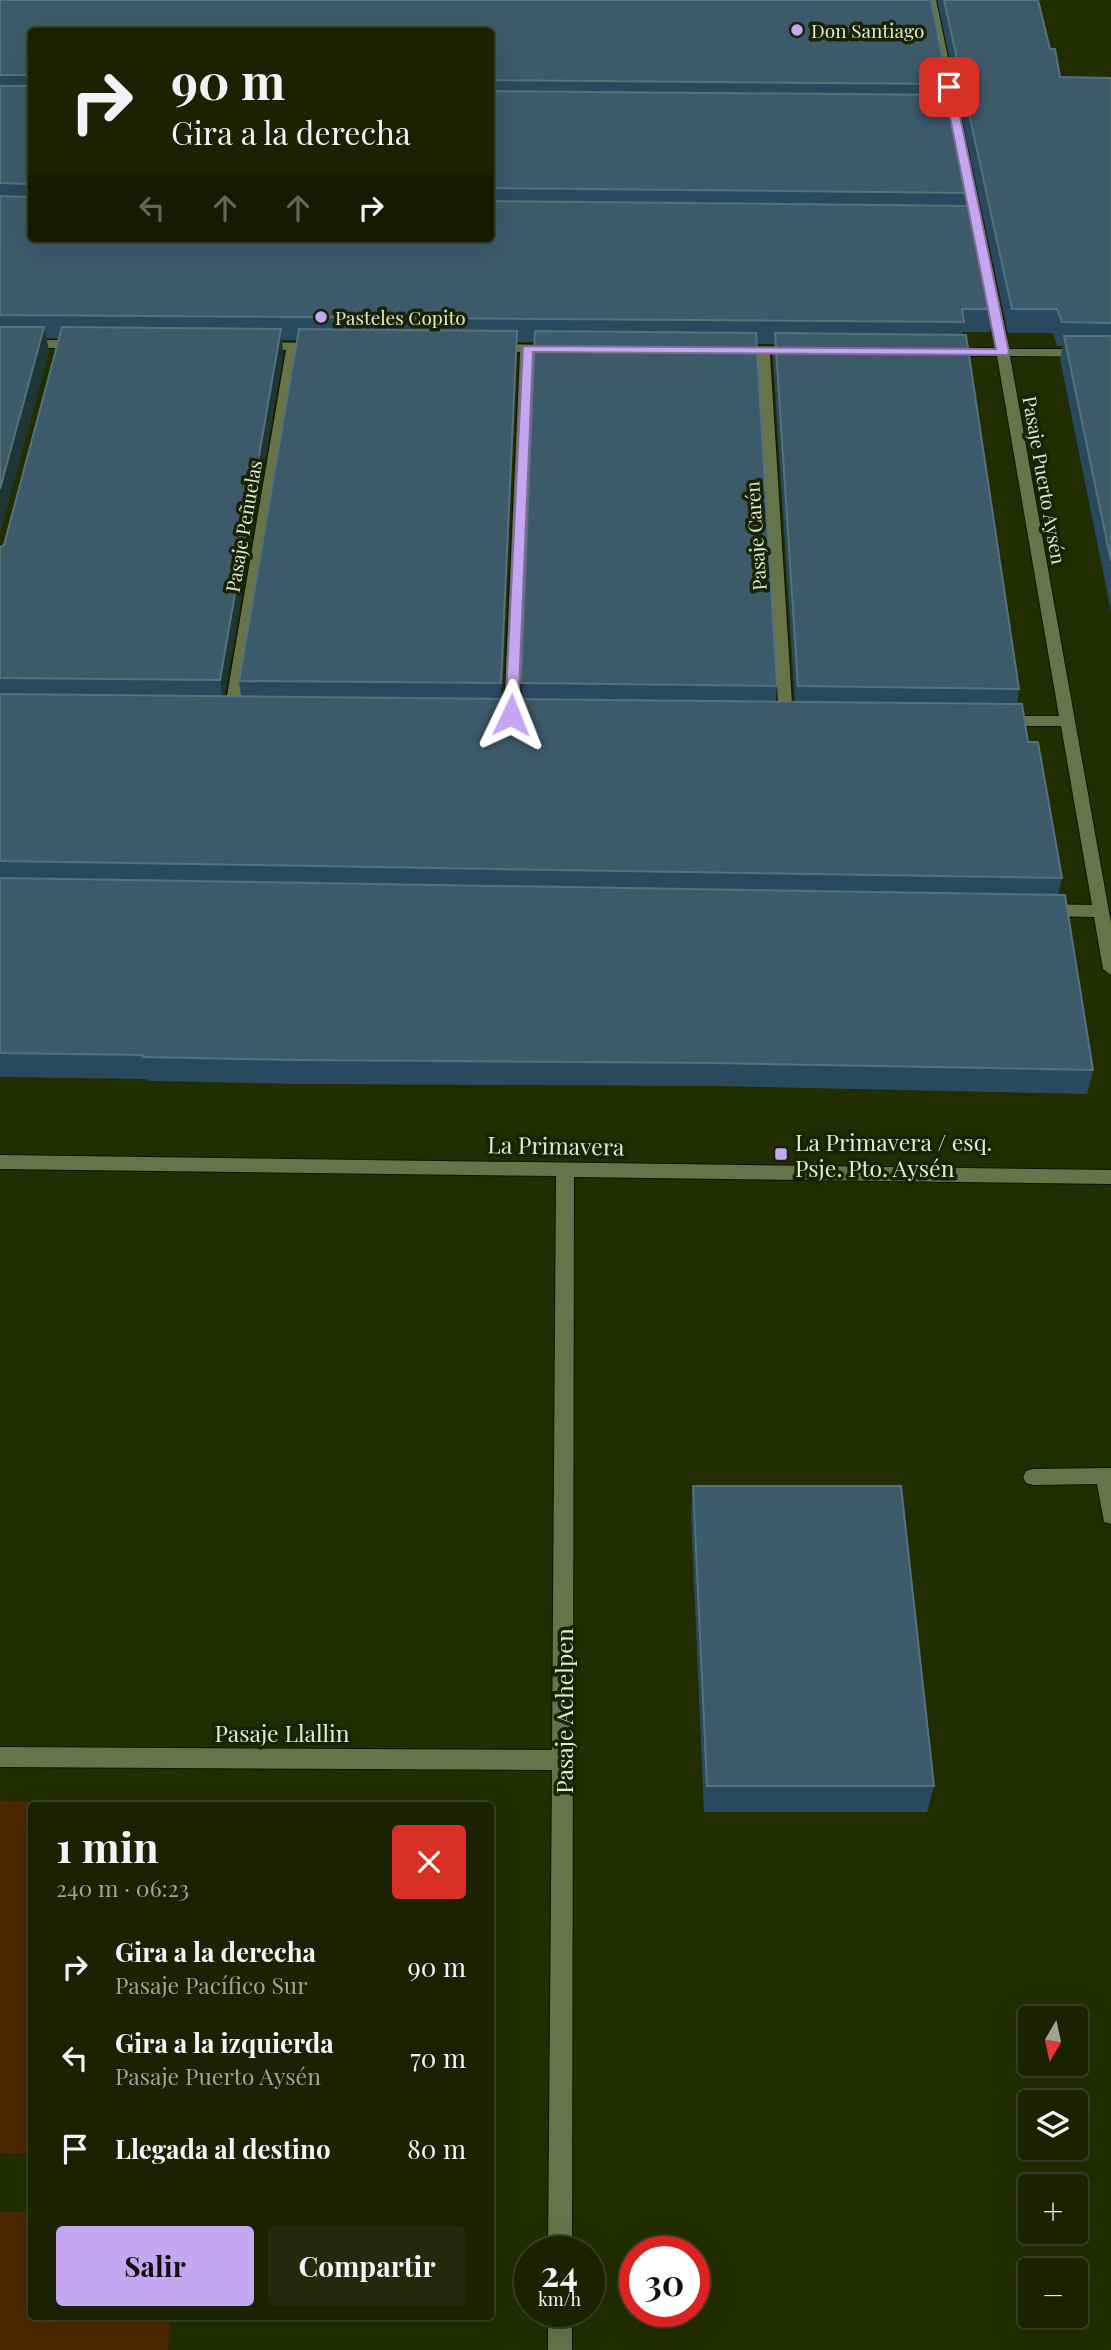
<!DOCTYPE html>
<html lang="es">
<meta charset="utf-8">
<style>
:root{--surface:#1a2202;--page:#232a0c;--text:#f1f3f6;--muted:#9fa499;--line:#383f24;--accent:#c5a7f1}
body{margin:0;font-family:"Playfair Display",serif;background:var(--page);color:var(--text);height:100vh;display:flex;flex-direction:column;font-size:26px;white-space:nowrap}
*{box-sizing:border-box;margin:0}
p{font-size:23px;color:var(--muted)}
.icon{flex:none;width:38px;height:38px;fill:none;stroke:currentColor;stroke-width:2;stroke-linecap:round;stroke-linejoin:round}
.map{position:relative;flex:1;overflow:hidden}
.sheet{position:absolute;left:28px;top:1802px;width:466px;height:518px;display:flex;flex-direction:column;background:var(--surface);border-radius:7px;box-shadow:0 7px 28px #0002,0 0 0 2px var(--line)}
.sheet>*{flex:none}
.banner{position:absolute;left:28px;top:28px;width:466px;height:214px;border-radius:7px;box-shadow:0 7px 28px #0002,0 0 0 2px var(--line);background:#1a2202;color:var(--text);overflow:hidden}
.needle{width:46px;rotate:189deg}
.controls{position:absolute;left:1018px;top:2006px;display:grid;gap:14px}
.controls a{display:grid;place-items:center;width:70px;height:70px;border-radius:7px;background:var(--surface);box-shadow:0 7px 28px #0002,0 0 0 2px var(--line);font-size:35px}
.speed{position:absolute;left:514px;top:2236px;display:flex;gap:14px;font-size:35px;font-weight:700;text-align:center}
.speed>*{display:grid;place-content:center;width:91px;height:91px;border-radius:50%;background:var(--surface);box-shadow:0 7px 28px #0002,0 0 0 2px var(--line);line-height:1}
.speed small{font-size:18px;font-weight:400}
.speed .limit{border:10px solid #d22;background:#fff;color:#111}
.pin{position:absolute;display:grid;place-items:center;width:60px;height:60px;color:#fff;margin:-30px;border-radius:14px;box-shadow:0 4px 10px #0006}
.me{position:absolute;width:77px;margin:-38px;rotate:2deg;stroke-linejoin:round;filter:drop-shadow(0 0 5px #0008)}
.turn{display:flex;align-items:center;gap:24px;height:147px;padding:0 28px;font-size:32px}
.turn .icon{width:91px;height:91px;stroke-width:2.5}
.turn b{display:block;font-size:49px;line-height:60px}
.lanes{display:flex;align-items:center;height:66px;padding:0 28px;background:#0003;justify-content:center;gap:35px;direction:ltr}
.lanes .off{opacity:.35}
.round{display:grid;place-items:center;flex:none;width:74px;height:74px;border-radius:7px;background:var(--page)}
.head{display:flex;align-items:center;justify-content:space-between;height:119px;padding:0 28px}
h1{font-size:42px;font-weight:700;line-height:52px}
.action{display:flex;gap:14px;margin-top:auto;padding:14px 28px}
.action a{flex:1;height:80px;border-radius:7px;background:var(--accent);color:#111;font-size:28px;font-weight:700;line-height:80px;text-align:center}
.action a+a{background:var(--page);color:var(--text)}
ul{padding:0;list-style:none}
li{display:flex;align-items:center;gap:21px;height:91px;padding:0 28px}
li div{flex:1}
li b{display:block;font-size:26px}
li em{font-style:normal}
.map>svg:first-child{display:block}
</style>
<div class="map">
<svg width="1111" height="2350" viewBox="0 0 1111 2350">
<rect width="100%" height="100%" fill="#232d02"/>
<!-- green -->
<g fill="#4c2800">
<polygon points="0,1801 236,1805 32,1806 31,2154 0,2153"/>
<polygon points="0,2212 31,2212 32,2317 171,2317 168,2350 0,2350"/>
</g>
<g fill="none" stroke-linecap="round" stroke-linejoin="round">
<!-- street casing -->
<g stroke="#0d1400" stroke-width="2">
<g id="street">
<polygon points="926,0 936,0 1009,349 1111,349 1111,357 1010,356 1111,923 1111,975 1103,969 1094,917 1045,916 1037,910 1045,904 1092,905 1061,726 1001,726 994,721 1001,716 1059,716 997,356 945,356 939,352 945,348 996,348"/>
<polygon points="0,340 80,340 86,344 80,348 0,348"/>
<polygon points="259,342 318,343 324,347 318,351 299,350 238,713 231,718 224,713 286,350 255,349 253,346"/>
<polygon points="493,344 556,345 562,349 556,353 533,352 518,715 511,720 504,715 520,352 489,351 489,345"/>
<polygon points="735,346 794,347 800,351 794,355 770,354 793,719 786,724 779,719 757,354 731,353 729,350"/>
<polygon points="0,1155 1111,1170 1111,1184 574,1177 572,2252 548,2252 552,1770 0,1767 0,1747 552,1750 556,1176 0,1169"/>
<polygon points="1111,1468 1111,1524 1104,1522 1097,1484 1033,1485 1026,1483 1023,1477 1026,1471 1033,1469"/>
<rect x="548" y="2312" width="24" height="38"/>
</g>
</g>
<!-- street -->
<use href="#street" fill="#67744a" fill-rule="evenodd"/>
</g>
<!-- wall -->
<g fill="#29495f" fill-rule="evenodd">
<path d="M 0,0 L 931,0 L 948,84 L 946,95 L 950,95 L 970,193 L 968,206 L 972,206 L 994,309 L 990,332 L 962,332 L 962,335 L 966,335 L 1019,689 L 1017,704 L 1022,704 L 1028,742 L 1038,742 L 1062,878 L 1058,895 L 1065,895 L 1093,1070 L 1087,1094 L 712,1086 L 301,1084 L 148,1081 L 147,1079 L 0,1077 L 0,547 L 4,545 L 59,339 L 46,338 L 49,351 L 0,532 ZM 32,32 L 490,32 L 490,238 L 32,238 ZM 282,340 L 297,340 L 239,681 L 241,696 L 224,696 L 283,353 ZM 517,342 L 535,342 L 522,699 L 502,699 ZM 757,344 L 774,344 L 773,357 L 795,702 L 776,702 L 777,686 Z"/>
<polygon points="937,0 1038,0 1050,49 1060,77 1111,78 1111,611 1060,359 1063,346 1057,346 1053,333 1008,333"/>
<polygon points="693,1486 934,1786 927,1812 704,1812 691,1515"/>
</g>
<!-- shaded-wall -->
<g fill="#1e3734">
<polygon points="44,327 49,351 0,532 0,489"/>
<polygon points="281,329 283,353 223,704 220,680"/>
<polygon points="517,331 517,355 501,707 501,683"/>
</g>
<!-- building -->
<g fill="#3d5a6b" stroke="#56717b" stroke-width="2">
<polygon points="0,0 931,0 948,84 490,80 490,32 32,32 32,238 490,238 490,201 972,206 994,309 962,309 964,322 0,315 0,196 28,197 31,187 28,184 0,183 0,86 28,86 31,83 30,75 0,75"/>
<polygon points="944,0 1038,0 1050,49 1055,49 1060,77 1111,78 1111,323 1062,322 1057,309 1012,309"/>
<polygon points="490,91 950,95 970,193 490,188"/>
<polygon points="0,327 44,327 0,489"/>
<polygon points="62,327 281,329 220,680 0,678 0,547 4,545"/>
<polygon points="299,329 517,331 501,683 239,681"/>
<polygon points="535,331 756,333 777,686 521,683"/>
<polygon points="775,333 966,335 1019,689 798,686"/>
<polygon points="1064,336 1111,336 1111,561"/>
<polygon points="0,694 1022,704 1028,742 1038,742 1062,878 0,861"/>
<polygon points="0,878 1065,895 1093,1070 714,1063 299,1060 143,1057 143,1055 0,1053"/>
<polygon points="693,1486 901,1486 934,1786 707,1786"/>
</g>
<!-- route -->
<polygon fill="#c5a7f1" stroke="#806d9d" stroke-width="2" points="949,84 954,87 1009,352 1007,355 533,352 518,715 511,720 507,719 505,715 523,346 996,349 944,87"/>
<!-- markers -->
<g fill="#c5a7f1" stroke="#1a2204" stroke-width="2.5">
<circle cx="797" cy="30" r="7"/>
<circle cx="321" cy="317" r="7"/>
<rect x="774" y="1147" width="14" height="14" rx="3.5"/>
</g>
<g text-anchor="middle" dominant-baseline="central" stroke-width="7" stroke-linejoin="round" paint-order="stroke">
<!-- far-poi labels -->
<g font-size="19" fill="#e1e9d2" stroke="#1a2204" text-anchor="start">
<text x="811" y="30">Don Santiago</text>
<text x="335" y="317">Pasteles Copito</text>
</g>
<!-- far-street labels -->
<g font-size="19" fill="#e1e9d2" stroke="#1a2204">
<text transform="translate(1045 480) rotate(80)">Pasaje Puerto Aysén</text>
<text transform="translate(243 526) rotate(-80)">Pasaje Peñuelas</text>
<text transform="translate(755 536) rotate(-94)">Pasaje Carén</text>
</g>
<!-- poi labels -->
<g font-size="23" fill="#e1e9d2" stroke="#1a2204" text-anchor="start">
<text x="795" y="1141">La Primavera / esq.<tspan x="795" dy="26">Psje. Pto. Aysén</tspan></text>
</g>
<!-- street labels -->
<g font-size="23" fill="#e1e9d2" stroke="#1a2204">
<text transform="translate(556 1145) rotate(1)">La Primavera</text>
<text transform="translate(563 1711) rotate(-90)">Pasaje Achelpen</text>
<text x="282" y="1732">Pasaje Llallin</text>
</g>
</g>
</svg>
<div class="controls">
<a><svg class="needle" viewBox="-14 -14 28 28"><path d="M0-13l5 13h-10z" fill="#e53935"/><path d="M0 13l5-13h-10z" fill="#9fa499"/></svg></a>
<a><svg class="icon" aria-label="layers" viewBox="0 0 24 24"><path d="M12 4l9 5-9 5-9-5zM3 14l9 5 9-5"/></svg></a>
<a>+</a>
<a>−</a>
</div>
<div class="speed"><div>24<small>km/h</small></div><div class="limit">30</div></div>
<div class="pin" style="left:949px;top:87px;background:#d93025"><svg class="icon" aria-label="arrive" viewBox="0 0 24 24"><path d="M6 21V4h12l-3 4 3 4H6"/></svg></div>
<svg class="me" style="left:511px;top:715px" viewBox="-20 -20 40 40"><path d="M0-17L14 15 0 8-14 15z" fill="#c5a7f1" stroke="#fff" stroke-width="4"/></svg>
<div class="banner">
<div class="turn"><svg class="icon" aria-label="right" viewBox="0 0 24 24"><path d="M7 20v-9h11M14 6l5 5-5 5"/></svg><div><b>90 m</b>Gira a la derecha</div></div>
<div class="lanes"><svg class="icon off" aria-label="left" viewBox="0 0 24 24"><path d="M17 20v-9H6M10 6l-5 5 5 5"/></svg><svg class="icon off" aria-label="ahead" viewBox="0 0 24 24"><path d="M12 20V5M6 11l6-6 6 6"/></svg><svg class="icon off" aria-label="ahead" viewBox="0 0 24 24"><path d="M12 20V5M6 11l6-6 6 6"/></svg><svg class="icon" aria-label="right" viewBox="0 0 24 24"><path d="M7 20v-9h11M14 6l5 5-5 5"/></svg></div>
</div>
<section class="sheet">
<div class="head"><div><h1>1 min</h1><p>240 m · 06:23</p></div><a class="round" style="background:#d93025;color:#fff"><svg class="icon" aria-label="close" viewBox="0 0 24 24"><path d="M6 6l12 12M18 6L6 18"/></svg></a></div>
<ul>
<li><svg class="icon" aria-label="right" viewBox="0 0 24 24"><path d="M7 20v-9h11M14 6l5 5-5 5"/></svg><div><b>Gira a la derecha</b><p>Pasaje Pacífico Sur</p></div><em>90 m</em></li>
<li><svg class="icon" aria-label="left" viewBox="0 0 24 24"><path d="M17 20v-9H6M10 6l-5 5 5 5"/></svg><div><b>Gira a la izquierda</b><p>Pasaje Puerto Aysén</p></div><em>70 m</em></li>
<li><svg class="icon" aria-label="arrive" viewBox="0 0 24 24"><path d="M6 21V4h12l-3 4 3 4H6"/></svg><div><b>Llegada al destino</b></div><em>80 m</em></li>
</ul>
<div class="action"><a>Salir</a><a>Compartir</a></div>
</section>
</div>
